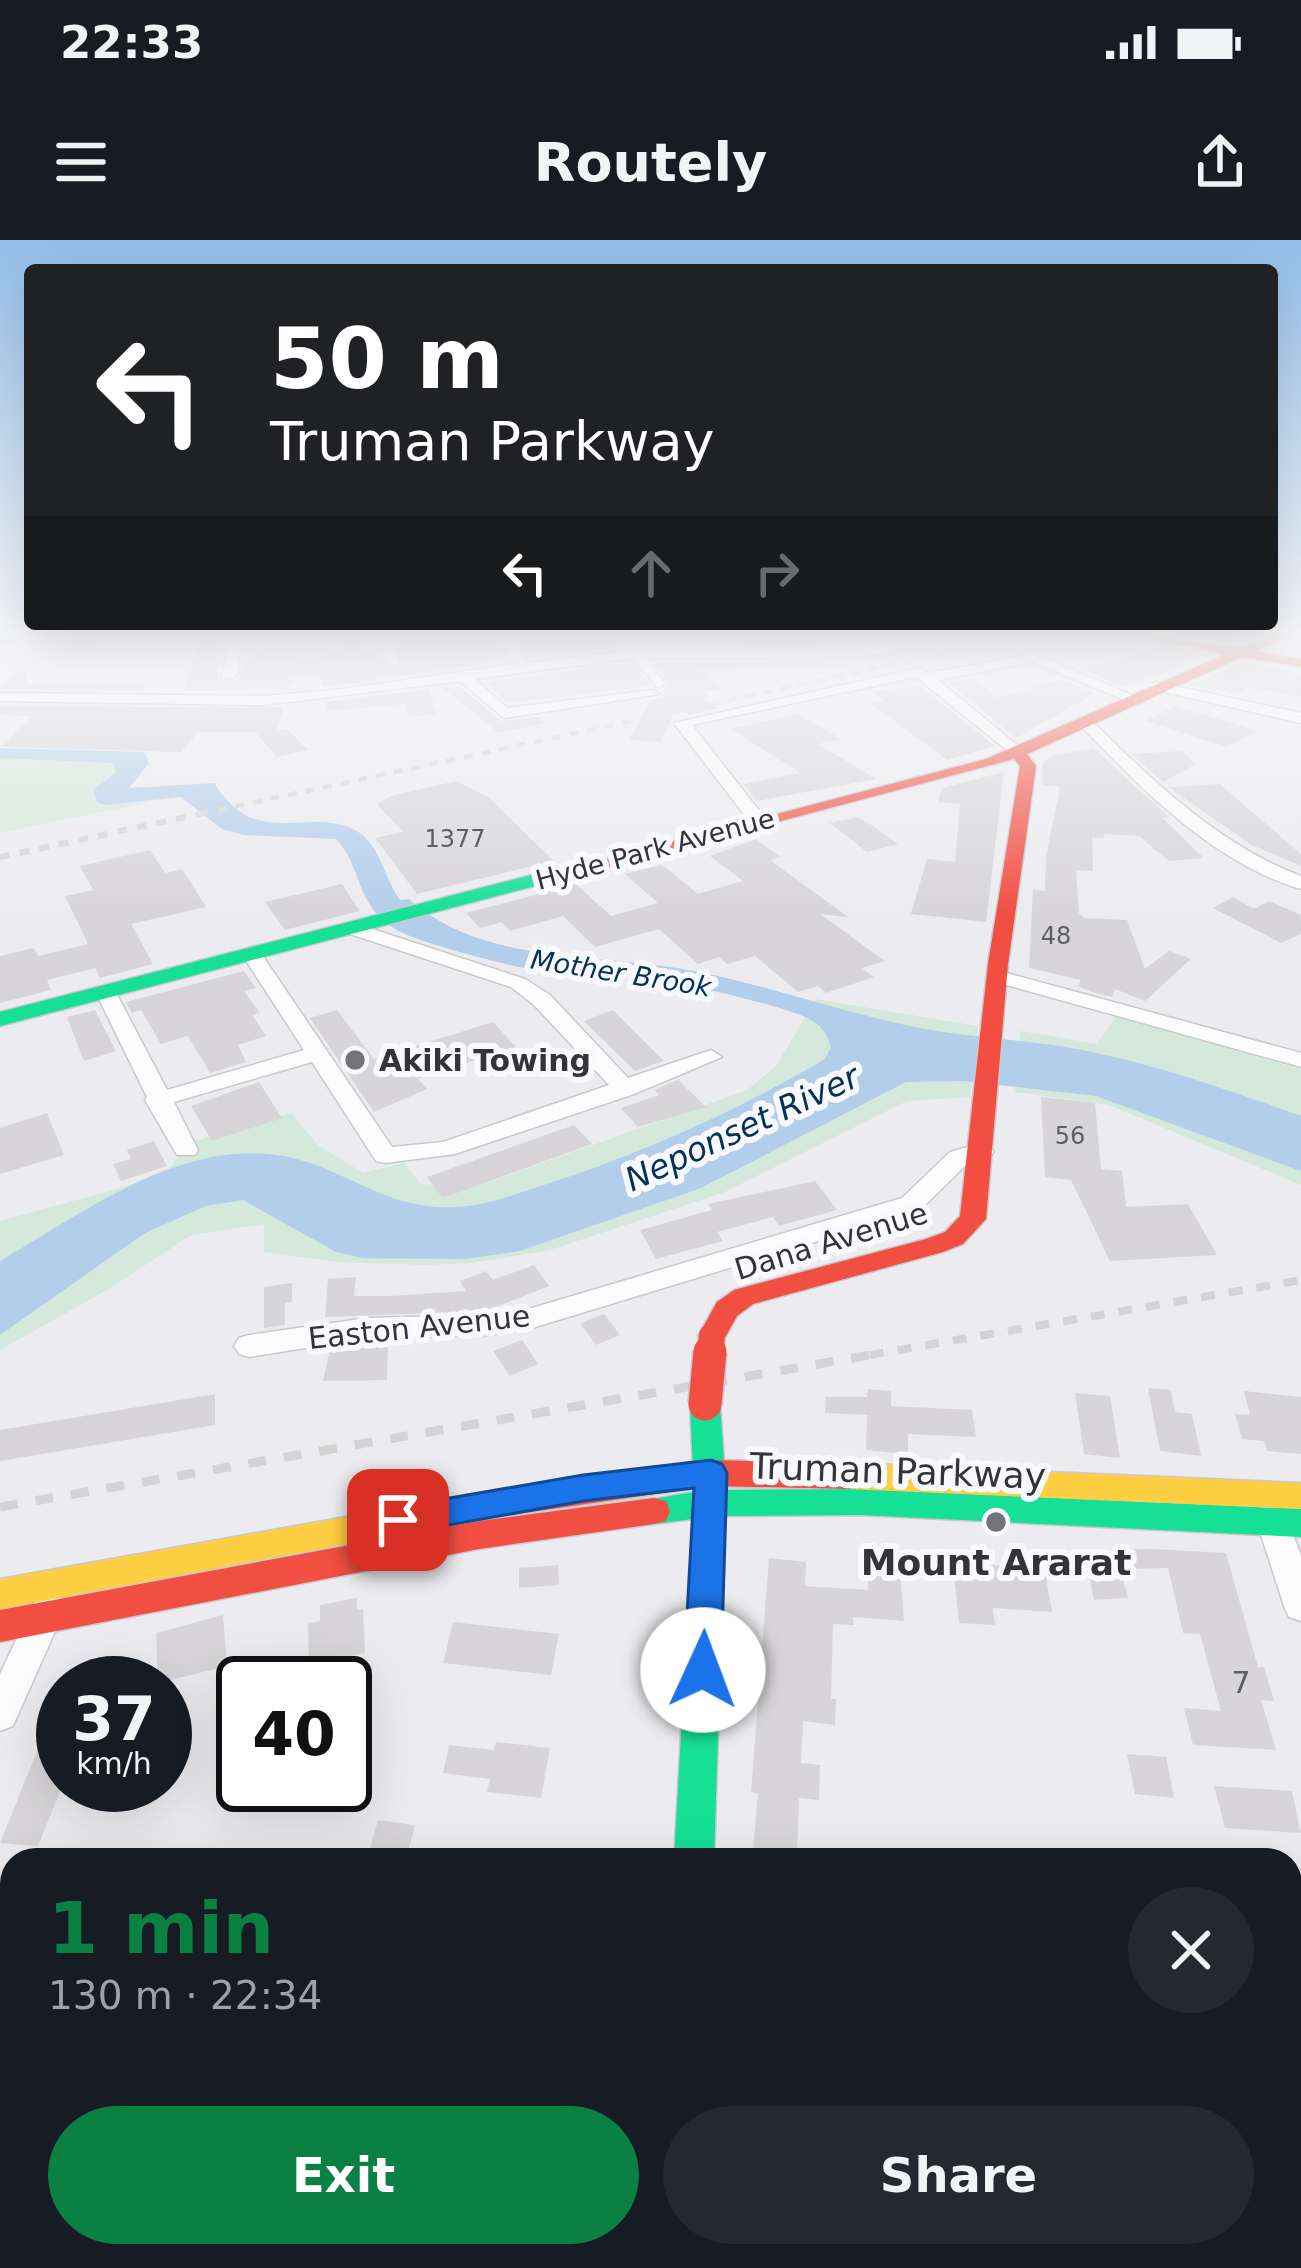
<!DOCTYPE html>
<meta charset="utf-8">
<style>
:root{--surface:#171b24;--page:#242831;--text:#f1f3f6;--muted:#9ea1a6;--accent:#0b8043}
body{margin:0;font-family:"DejaVu Sans",sans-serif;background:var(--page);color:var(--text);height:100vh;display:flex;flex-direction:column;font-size:45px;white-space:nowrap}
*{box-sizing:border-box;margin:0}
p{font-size:39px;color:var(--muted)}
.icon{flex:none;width:66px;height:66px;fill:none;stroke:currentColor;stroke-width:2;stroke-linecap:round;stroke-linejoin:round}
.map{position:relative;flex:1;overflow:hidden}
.drawer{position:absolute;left:0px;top:1608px;width:1302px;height:420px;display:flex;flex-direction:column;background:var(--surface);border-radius:36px 36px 0 0;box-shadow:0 12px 48px #0002}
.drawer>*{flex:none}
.hud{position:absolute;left:24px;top:24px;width:1254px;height:366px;border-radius:12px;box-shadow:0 12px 48px #0002;background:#202124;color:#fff;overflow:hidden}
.speed{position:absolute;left:36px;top:1416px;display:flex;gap:24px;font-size:60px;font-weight:700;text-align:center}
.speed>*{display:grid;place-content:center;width:156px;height:156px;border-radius:50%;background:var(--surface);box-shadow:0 12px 48px #0002;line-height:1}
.speed small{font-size:30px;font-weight:400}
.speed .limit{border:6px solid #111;border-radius:18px;background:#fff;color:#111}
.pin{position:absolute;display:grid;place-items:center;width:102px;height:102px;color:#fff;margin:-51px;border-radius:24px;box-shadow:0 6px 18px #0006}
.me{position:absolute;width:132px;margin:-66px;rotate:2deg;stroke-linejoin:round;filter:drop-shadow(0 0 9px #0008)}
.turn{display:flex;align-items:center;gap:42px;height:252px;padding:0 48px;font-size:54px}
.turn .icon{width:156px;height:156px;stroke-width:2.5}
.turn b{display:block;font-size:84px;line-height:102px}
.lanes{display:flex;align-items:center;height:114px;padding:0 48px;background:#0003;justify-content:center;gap:60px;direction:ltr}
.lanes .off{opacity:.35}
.round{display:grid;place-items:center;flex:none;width:126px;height:126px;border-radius:63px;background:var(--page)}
.headline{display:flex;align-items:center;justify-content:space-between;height:204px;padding:0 48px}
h1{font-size:72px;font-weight:700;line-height:90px;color:var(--accent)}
.action{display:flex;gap:24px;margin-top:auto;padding:24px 48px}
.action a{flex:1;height:138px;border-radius:72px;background:var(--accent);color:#fff;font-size:48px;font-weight:700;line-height:138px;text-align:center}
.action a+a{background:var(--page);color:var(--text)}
.status{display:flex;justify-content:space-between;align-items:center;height:84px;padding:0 60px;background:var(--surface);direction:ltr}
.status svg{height:33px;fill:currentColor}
header{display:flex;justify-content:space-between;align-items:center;height:156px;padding:0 48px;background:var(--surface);font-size:54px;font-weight:700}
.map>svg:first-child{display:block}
</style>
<div class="status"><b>22:33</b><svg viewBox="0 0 49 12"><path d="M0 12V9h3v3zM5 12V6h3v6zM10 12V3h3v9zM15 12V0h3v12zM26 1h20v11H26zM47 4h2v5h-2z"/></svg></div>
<header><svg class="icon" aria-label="menu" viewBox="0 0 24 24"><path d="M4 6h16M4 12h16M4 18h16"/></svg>Routely<svg class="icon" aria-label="share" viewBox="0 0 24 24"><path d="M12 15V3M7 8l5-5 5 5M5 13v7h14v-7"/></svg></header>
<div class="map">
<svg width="1301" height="2028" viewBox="0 0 1301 2028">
<rect width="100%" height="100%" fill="#ececf0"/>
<!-- green -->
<g fill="#d4e8db">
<polygon points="0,517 107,519 121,523 124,530 101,545 182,555 0,593"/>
<polygon points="816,759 978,786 970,857 907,861 725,952 550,1010 472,1023 426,1025 338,1022 264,1012 264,984 191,995 107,1050 0,1110 0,981 124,947 170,927 188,903 291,873 318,905 363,933 404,923 421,944 466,947 495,940 747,850 776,826"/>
<polygon points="1118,773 1301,830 1301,945 1109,865 1015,852 1020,791 1097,804"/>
</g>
<!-- water -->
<path fill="#b3ceeb" d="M 0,508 L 144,512 L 149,523 L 129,548 L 215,543 C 217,549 223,556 230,563 C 266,601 315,569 355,590 C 380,603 384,638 400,660 L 409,659 C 478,721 584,714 670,727 C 751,739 829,769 910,786 C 966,798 1025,799 1082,810 C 1158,825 1229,850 1301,876 L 1301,931 L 1096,856 L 963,841 L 906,842 L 701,948 L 520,1011 L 464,1019 L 363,1018 L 336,1012 L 243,960 L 206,966 L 145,993 L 0,1095 L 0,1021 C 92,968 199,885 310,923 C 362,941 395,970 456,967 C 486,966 515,954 544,945 C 642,913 737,871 825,819 L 831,807 C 827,794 821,785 809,779 C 783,765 660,737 629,736 C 605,735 580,737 555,734 C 525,730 419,704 395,689 C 355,665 362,626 336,599 L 243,595 L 222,589 L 181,557 L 104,565 L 97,562 L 93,550 L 116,533 L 114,523 L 0,518 Z"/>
<!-- building -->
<g fill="#d7d5d7">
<polygon points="70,391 99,391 99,413 61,416"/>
<polygon points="397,391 493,391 507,420 343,445 322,446 320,437 293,439 289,449 184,451 200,397 216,396 218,438 231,444 240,437 244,418 253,418 252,410 301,407 303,418 344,412 342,404 360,402 365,414 380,413 386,426 401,429"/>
<polygon points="515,391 611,391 620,407 530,418"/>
<polygon points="634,391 783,391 791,399 815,396 817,403 643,405"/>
<polygon points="1163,406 1204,414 1149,439 1121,446 1082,429"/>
<polygon points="655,422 683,422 824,423 698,430 725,449 704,452 710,456 702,458 719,468 690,475 677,467 660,502 629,500 650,460 664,457 663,451 669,445"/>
<polygon points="1244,422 1301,433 1301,457 1249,447 1234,454 1191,445"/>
<polygon points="631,423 650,446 508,463 485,442"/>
<polygon points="26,427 27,443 145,444 140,450 0,449"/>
<polygon points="974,438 998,458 1061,439 1095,453 1016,498 949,443"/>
<polygon points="459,446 501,481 539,477 546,483 499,493 443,448"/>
<polygon points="920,446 995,506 947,520 870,463 884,461 873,451"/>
<polygon points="429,449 437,474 409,477 405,464 326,471 325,462"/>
<polygon points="0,466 284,467 276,491 287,489 308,510 277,517 255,492 198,492 181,512 0,507 33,476 0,475"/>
<polygon points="1176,466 1258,491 1227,507 1145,481"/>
<polygon points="798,474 841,499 818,504 876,539 757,561 744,544 801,533 731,489"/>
<polygon points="1093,508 1169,577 1162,578 1204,618 1169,621 1139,596 1104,594 1104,598 1092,597 1093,631 1076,630 1079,673 1085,678 1127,680 1145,729 1169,711 1191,719 1145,761 1115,749 1112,757 1092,752 1078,746 1081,740 1029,728 1033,650 1045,651 1046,617 1060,547 1042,545 1043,522 1052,516"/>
<polygon points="1182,511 1196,524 1163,542 1132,514"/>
<polygon points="1004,532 986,682 911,674 927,619 955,622 960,564 938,562 942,548"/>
<polygon points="456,541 488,557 554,621 417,654 375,598 403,592 377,564 391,556"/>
<polygon points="1220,544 1301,614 1301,626 1252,605 1168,547"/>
<polygon points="858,577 873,586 898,604 867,612 830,583"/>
<polygon points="756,599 781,617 770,620 848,677 820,674 885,721 862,728 874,737 826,753 818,746 798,752 755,716 727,724 719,717 698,724 659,689 595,707 563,676 510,691 502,682 480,688 466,673 576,644 611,676 658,663 625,634 662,625 698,654 743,641 710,616"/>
<polygon points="150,610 165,633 182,629 206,667 131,684 153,724 100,738 95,728 47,740 51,750 0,763 0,716 34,708 38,716 88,704 65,656 93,650 80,626"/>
<polygon points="342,644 360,671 285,690 265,662"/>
<polygon points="1233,657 1254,669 1269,661 1301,675 1301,694 1281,703 1213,668"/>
<polygon points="244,731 256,748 244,751 260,773 252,775 266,796 238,805 246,822 210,833 188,796 161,804 141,770 132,773 126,762"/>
<polygon points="95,770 116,811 84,821 67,777"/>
<polygon points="337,770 374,819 493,782 516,807 418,839 427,849 374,872 310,778"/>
<polygon points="613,770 664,821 635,831 584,781"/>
<polygon points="678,840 706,867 638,887 621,868 659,855 654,850"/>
<polygon points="259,842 282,878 212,901 191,866"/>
<polygon points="1041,857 1095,863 1101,929 1122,931 1126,967 1188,964 1217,1015 1110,1021 1071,940 1045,937"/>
<polygon points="47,873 64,915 0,934 0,888"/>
<polygon points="574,885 592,904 451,955 442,957 427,937"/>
<polygon points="154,901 167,926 121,941 113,924 131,919 127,910"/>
<polygon points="815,941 837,970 779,986 773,977 717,992 723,1001 656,1019 640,990 712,970 708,964"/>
<polygon points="534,1025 549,1046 486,1071 325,1077 328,1039 356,1037 354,1056 391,1056 466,1051 460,1041 486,1031 493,1040"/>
<polygon points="292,1043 292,1062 285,1063 285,1085 264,1088 264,1047"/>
<polygon points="604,1074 620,1095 596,1105 580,1083"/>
<polygon points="522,1100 538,1124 510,1136 493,1111"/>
<polygon points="388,1102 387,1140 323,1141 330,1108"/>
<polygon points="1148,1148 1171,1150 1175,1172 1192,1174 1201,1216 1160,1211"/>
<polygon points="868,1149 891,1151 891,1166 972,1170 976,1197 908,1194 908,1214 866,1210 867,1175 825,1173 826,1157 867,1157"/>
<polygon points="1244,1151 1301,1157 1301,1214 1267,1211 1264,1201 1242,1199 1235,1174 1250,1175"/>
<polygon points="1075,1153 1110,1156 1120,1218 1084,1214"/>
<polygon points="215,1154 215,1185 0,1221 0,1190"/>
<polygon points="1153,1309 1226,1313 1258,1427 1264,1427 1274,1461 1261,1460 1276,1510 1193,1505 1184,1468 1221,1471 1200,1394 1183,1393 1168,1328 1125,1329 1119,1310"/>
<polygon points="866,1315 899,1318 904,1381 853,1377 854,1385 833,1384 831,1459 836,1459 835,1485 803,1481 801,1523 820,1525 819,1560 799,1558 797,1617 753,1611 758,1553 751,1552 769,1318 806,1322 805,1346 868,1350"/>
<polygon points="953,1324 1044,1326 1052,1372 993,1368 995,1385 959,1383"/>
<polygon points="558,1325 559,1345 519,1348 519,1328"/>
<polygon points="1088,1329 1121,1331 1128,1358 1094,1360"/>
<polygon points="357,1358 357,1370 363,1369 365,1413 333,1419 333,1439 309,1443 308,1383 320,1381 320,1365"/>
<polygon points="223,1375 227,1426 158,1443 156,1393"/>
<polygon points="453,1382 559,1394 551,1435 443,1423"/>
<polygon points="48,1484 63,1486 63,1544 38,1606 0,1603"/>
<polygon points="496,1502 550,1508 541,1558 487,1552 490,1539 443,1533 449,1505 494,1510"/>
<polygon points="1127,1514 1166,1517 1174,1558 1135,1554"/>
<polygon points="1214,1546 1292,1551 1301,1593 1225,1588"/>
<polygon points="378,1580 415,1585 406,1620 367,1620"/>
</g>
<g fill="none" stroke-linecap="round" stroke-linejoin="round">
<!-- street casing -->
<g stroke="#c9c9cc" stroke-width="3">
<g id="street">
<polygon points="230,391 244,391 236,436 229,440 222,436"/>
<polygon points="378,391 392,391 399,425 387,422"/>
<path d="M 497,391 L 510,391 L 527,423 L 628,411 L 615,391 L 628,391 L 641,410 L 838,407 L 961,391 C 884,433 736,413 647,418 L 665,444 L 658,448 L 633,418 L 475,439 L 507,468 L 653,450 L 660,454 L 504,478 L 460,441 L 264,465 L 0,461 L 0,453 L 264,456 L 344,449 L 514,424 Z"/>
<polygon points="1034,414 1139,458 1127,461 1033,422 938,440 1024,511 1024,517 1018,519 916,437 692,485 768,582 759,587 753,586 674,483 919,428 929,433"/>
<polygon points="1156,442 1301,473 1301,483 1151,449 1151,443"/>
<path d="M 1080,479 L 1090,479 C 1150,539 1220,606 1301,636 L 1301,649 C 1215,624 1140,548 1080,485 Z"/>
<polygon points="351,682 525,739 550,755 628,838 711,810 722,817 634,854 455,914 385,923 376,921 312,822 174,862 198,910 195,915 177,915 145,860 147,857 95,751 106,745 113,747 167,850 304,810 241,713 251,707 258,709 392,907 443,902 609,845 534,765 511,747 344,692 341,688"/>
<polygon points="999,731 1301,813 1301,827 992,741 992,733"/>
<polygon points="982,903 994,911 991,916 968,923 920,970 532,1088 487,1095 367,1098 249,1117 239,1114 234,1106 239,1098 249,1095 367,1078 487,1075 532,1068 902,958 950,912"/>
<polygon points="1268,1254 1280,1258 1301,1316 1301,1381 1289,1377 1284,1366 1252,1267 1256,1258"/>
<polygon points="48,1354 60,1358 65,1369 13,1486 0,1491 0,1434 36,1358"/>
</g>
</g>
<!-- fast casing -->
<g stroke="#c9c9cc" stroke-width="3">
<g id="fast">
<polygon points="8,391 24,391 0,407 0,397"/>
<polygon points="570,625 579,631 577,635 0,786 0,772"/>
<polygon points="705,1152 716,1156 720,1164 726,1250 861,1249 1301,1269 1301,1297 861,1275 725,1276 714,1620 674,1620 693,1279 654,1284 642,1281 638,1271 642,1261 694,1252 690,1164 694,1156"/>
</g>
</g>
<!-- slow casing -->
<g stroke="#c9c9cc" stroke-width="3">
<g id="slow">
<polygon points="849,1223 1301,1243 1301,1269 849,1249 838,1245 833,1236 838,1227"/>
<polygon points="468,1255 480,1259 484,1268 480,1277 468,1281 0,1369 0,1339"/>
<polygon points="652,2016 702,2016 701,2028 651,2028"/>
</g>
</g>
<!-- jam casing -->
<g stroke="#c9c9cc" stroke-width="3">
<g id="jam">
<path d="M 1116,391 C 1148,391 1221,411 1242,407 C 1263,402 1276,391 1298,391 L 1256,411 L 1301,419 L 1301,427 L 1242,417 L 1027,514 L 1036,526 L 1008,724 L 986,979 L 963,1004 L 943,1012 L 753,1064 L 737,1076 L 722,1103 L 702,1103 L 698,1096 L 717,1062 L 734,1050 L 926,999 L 945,992 L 960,976 L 988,724 L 1020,526 L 1014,519 L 570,637 L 561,631 L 986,519 L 1226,414 Z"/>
<polygon points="711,1220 849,1223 860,1227 865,1236 860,1245 849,1249 711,1246 468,1281 456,1277 452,1268 456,1259 468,1255"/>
<polygon points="654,1258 666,1261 670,1271 666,1281 654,1284 479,1309 0,1402 0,1370 479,1281"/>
</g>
</g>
<!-- street -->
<use href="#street" fill="#fcfcfd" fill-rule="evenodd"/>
<!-- fast -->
<use href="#fast" fill="#16e098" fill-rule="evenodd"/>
<!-- slow -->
<use href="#slow" fill="#ffcf43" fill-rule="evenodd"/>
<!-- jam -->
<use href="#jam" fill="#f24e42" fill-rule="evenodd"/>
<!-- rail-far3 -->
<polyline stroke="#d4d4d5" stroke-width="4.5" stroke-dasharray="9 9" stroke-linecap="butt" points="200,574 1050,391"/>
<!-- rail-far2 -->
<polyline stroke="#d4d4d5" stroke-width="6" stroke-dasharray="10 10" stroke-linecap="butt" points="0,617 214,571"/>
<!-- rail-far1 -->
<polyline stroke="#d4d4d5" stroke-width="8" stroke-dasharray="14 14" stroke-linecap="butt" points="870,1115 1301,1040"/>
<!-- rail -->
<polyline stroke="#d4d4d5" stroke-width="9" stroke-dasharray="18 18" stroke-linecap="butt" points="0,1267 887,1112"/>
<!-- jam-bridge-far1 casing -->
<g stroke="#c9c9cc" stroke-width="28" stroke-linecap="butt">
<polyline id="jam-bridge-far1" points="710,1115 712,1096"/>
</g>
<!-- jam-bridge casing -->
<g stroke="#c9c9cc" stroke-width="36" stroke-linecap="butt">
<polyline id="jam-bridge" points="705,1164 710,1112"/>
</g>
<!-- jam-bridge-far1 -->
<use href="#jam-bridge-far1" stroke="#f24e42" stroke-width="26"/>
<!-- jam-bridge -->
<use href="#jam-bridge" stroke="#f24e42" stroke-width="33"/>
</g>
<!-- sky -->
<linearGradient id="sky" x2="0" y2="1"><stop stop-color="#93bee9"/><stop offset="0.58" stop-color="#f6f6f8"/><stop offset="1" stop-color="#f6f6f8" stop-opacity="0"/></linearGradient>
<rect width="1301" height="675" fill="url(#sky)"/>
<!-- route -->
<polygon fill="#1a73e8" stroke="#114b97" stroke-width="3" points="711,1220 722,1224 727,1233 721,1430 716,1442 703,1447 690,1442 684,1430 694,1248 583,1261 398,1294 386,1290 381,1280 386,1271 398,1267 583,1235"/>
<!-- markers -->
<g fill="#747478" stroke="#f8f9fe" stroke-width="4.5">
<circle cx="355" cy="820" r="12"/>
<circle cx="996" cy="1282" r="12"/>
</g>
<g text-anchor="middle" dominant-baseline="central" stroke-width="12" stroke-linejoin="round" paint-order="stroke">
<!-- number labels -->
<g font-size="24" fill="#5f5f62">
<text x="455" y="599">1377</text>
<text x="1056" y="696">48</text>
<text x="1070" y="896">56</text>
</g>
<!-- far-street labels -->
<g font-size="27" fill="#343437" stroke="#f8f9fe">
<text transform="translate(655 609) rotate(-15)">Hyde Park Avenue</text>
</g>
<!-- far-water labels -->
<g font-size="27" font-style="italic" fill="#063157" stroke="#f8f9fe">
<text transform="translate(621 733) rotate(9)">Mother Brook</text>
</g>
<!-- poi labels -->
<g font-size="30" font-weight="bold" fill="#343437" stroke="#f8f9fe" text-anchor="start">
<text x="379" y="820">Akiki Towing</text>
</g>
<!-- street labels -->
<g font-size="30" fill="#343437" stroke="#f8f9fe">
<text transform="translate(831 1001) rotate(-17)">Dana Avenue</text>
<text transform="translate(419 1087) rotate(-6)">Easton Avenue</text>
</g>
<!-- near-number labels -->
<g font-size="30" fill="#5f5f62">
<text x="1241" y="1442">7</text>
</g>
<!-- water labels -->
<g font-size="33" font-style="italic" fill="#063157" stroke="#f8f9fe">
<text transform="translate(742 888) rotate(-25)">Neponset River</text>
</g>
<!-- near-street labels -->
<g font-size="36" fill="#343437" stroke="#f8f9fe">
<text transform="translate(898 1231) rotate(2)">Truman Parkway</text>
</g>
<!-- near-poi labels -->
<g font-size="36" font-weight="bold" fill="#343437" stroke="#f8f9fe">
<text x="996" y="1322">Mount Ararat</text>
</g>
</g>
</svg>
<div class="speed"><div>37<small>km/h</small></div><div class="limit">40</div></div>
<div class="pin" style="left:398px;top:1280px;background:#d93025"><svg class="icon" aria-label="arrive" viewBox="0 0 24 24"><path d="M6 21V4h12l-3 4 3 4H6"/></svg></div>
<svg class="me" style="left:703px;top:1430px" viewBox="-20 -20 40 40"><circle r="19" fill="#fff"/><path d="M0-13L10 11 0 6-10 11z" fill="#1a73e8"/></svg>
<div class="hud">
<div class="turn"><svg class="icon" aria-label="left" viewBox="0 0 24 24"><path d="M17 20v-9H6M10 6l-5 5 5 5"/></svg><div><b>50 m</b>Truman Parkway</div></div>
<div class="lanes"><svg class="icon" aria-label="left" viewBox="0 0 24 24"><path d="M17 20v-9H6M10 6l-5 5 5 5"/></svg><svg class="icon off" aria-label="ahead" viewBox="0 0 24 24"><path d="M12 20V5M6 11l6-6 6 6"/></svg><svg class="icon off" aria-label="right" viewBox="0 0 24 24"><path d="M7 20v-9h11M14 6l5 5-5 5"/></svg></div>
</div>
<section class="drawer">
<div class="headline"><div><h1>1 min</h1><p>130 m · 22:34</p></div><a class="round"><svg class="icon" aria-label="close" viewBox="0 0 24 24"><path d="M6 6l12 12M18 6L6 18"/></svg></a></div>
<div class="action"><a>Exit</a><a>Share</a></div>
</section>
</div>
